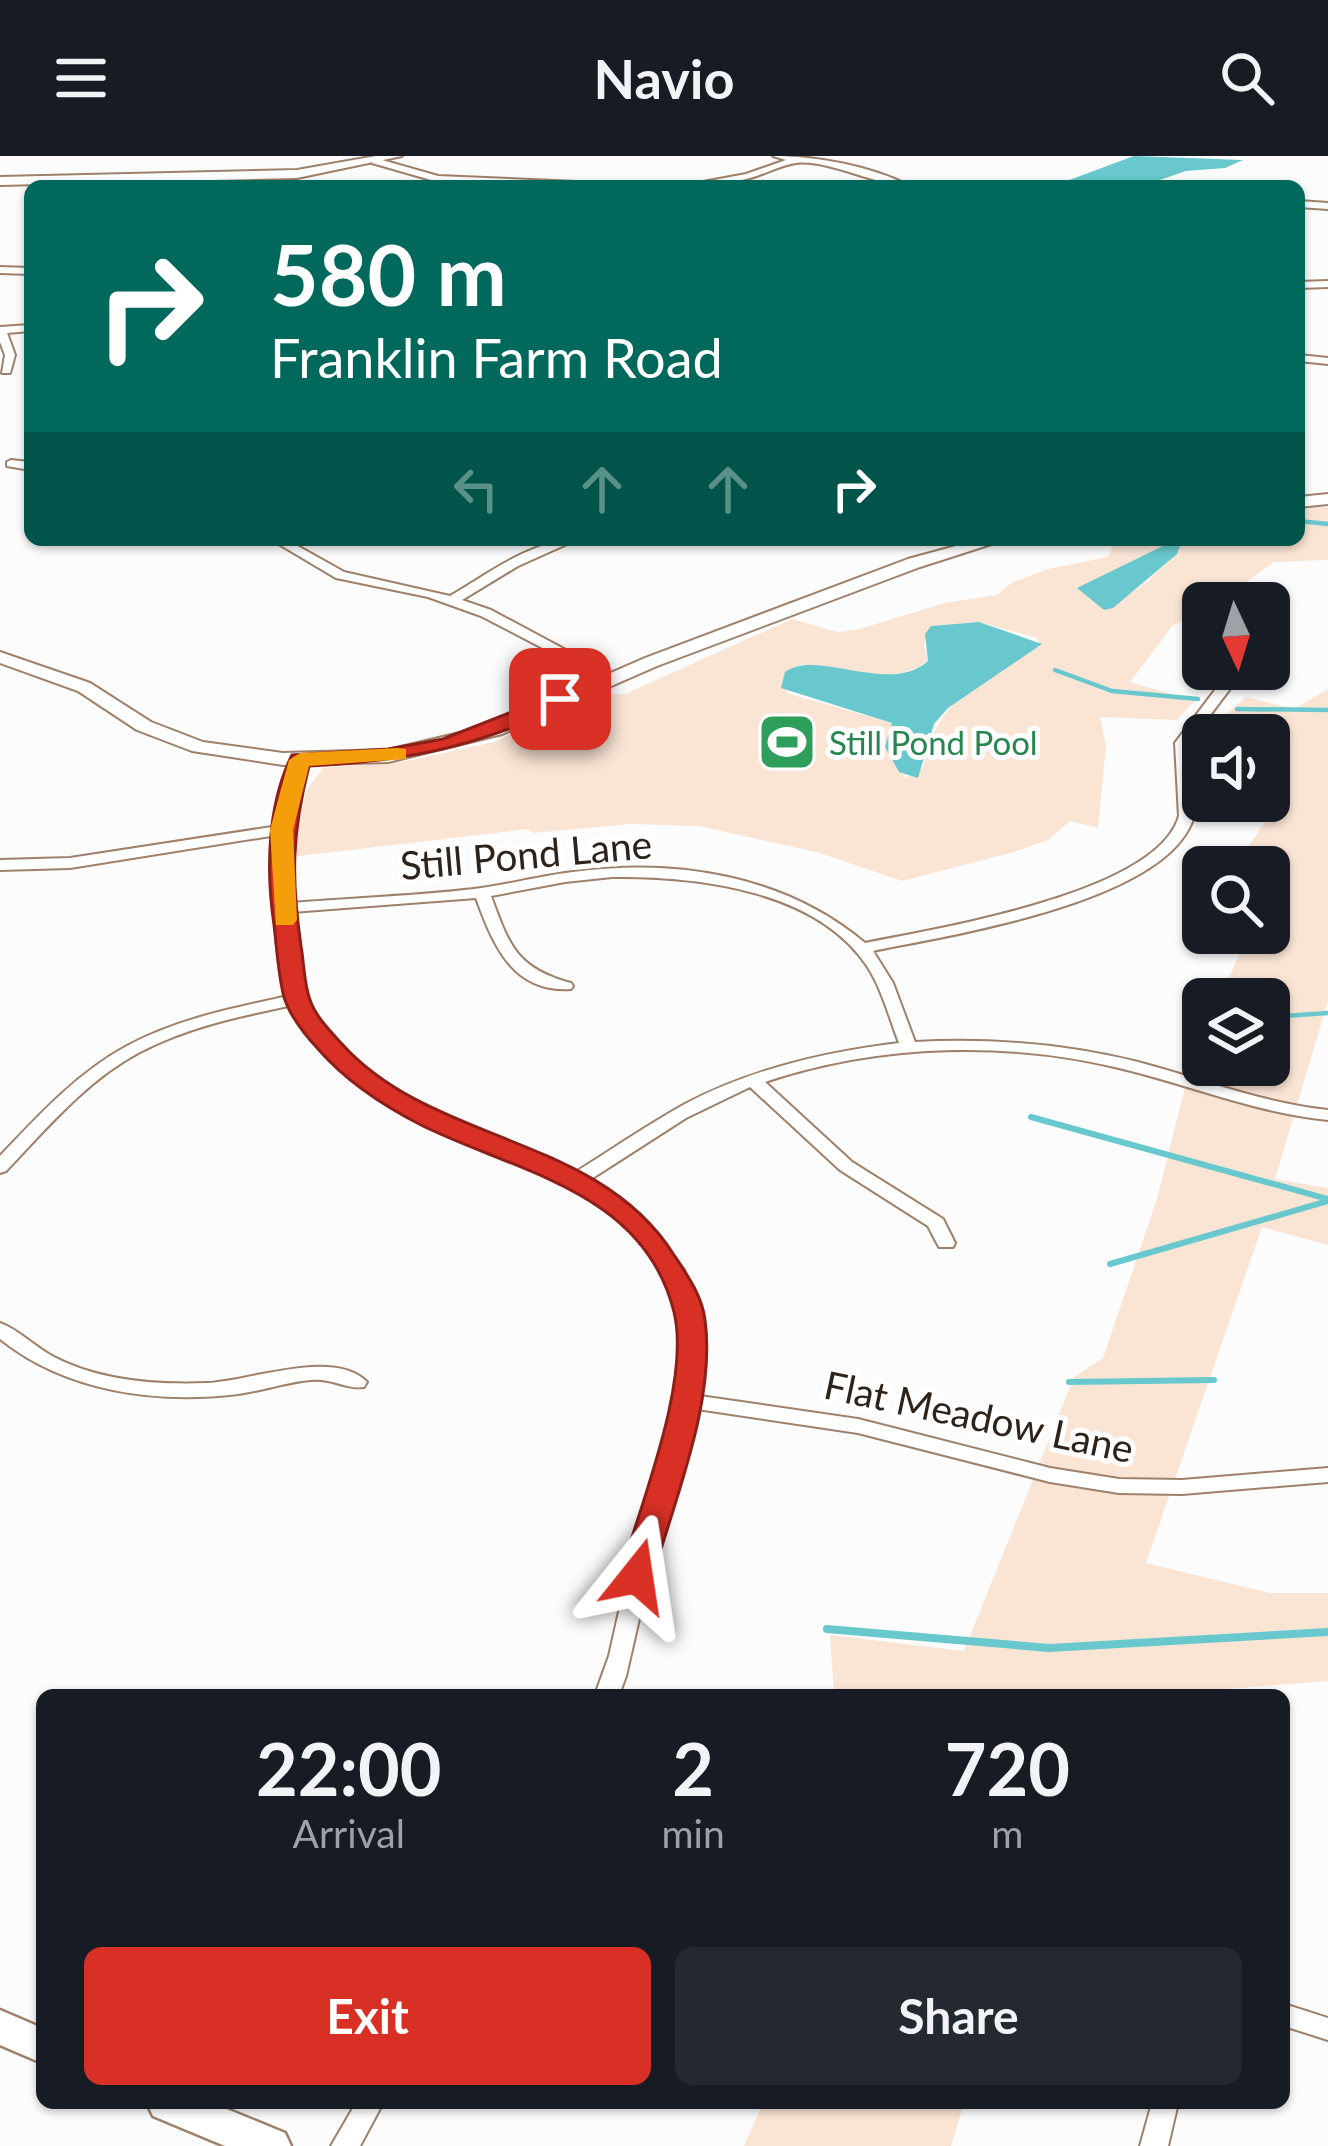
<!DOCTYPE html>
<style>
:root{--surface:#171b24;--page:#242831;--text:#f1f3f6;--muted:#9ea1a6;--accent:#d93025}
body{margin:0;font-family:Lato,sans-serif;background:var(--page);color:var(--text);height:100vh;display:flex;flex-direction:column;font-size:45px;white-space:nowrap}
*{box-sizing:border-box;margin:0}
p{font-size:39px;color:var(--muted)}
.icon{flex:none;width:66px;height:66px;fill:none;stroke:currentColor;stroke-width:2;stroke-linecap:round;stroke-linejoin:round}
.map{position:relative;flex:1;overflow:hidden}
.sheet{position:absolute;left:36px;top:1533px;width:1254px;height:420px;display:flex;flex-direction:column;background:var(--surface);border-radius:18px;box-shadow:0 3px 9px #0004}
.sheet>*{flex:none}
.banner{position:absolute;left:24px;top:24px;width:1281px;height:366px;border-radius:18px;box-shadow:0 3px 9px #0004;background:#00695c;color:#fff;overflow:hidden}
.needle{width:78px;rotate:176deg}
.fabs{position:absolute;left:1182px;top:426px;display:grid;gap:24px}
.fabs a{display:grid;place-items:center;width:108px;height:108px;border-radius:18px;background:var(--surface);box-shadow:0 3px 9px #0004;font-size:60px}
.pin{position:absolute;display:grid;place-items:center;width:102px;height:102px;color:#fff;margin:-51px;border-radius:24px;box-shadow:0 6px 18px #0006}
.me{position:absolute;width:132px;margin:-66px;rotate:15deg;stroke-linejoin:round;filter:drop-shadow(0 0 9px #0008)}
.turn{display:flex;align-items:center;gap:42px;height:252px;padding:0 48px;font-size:54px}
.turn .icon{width:156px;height:156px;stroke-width:2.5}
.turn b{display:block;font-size:84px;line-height:102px}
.lanes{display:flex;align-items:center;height:114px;padding:0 48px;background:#0003;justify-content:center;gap:60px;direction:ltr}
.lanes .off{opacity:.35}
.eta{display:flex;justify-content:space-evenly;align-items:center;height:204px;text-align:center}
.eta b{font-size:72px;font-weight:700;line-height:84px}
.action{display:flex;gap:24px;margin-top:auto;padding:24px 48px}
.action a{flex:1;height:138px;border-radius:18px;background:var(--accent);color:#fff;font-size:48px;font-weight:700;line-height:138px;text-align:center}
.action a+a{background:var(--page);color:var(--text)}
header{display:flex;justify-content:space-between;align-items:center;height:156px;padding:0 48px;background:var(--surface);font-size:54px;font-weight:700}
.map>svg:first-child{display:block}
</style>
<header><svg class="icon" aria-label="menu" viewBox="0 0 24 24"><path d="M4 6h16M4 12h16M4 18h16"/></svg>Navio<svg class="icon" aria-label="search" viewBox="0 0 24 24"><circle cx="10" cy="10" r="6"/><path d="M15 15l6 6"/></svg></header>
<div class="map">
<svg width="1328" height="1990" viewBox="0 0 1328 1990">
<rect width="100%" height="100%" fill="#fcfcfc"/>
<!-- green -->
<g fill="#fae5d5" fill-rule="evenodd">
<path d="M 1328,351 L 1328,404 L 1274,406 L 1217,447 L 1203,447 L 1203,455 L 1173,469 L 1130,526 L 1195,545 L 1177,564 L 1100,561 L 1106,590 L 1098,672 L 1070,665 L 1048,684 L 1014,696 L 902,725 L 820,697 L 699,670 L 630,668 L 533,677 L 528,673 L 291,701 L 306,635 L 323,612 L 407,605 L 494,586 L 594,539 L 625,538 L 792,463 L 837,476 L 856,474 L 945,447 L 997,439 L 1011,427 L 1048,413 L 1108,401 L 1112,392 L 1104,384 L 1299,384 L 1299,352 ZM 1180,394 L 1147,426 L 1104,454 L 1078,432 L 1132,407 ZM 979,466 L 1037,482 L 1040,490 C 980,522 936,543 923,613 L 905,622 L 886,591 L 893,567 L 786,537 L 800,508 C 837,513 898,532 928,504 L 924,488 L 931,470 Z"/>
<polygon points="1328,533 1328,845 1275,1023 1328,1032 1328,1089 1262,1071 1146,1407 1270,1437 1328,1437 1328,1525 1144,1539 834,1539 830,1479 964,1495 1074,1221 1103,1202 1157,1043 1189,915 1203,883 1203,909 1269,909 1269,843 1220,843 1248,777 1269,777 1269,711 1234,711 1277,649 1269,622 1269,579 1202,579 1246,541 1294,553"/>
<polygon points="763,1947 964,1947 951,1990 744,1990"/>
</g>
<!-- water -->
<g fill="#68c8cd">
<polygon points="1134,0 1243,4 1225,12 1186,15 1142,30 1053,30"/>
<polygon points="1171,386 1180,390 1177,398 1113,452 1104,454 1077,432"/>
<path d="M 979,466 L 1042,488 L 948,552 L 934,568 L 918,622 L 899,616 L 885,591 L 892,567 L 781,532 L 785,516 C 818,492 889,540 928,505 L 925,478 L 931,470 Z"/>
</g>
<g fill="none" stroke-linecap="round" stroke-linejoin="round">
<!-- stream-far2 -->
<g stroke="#68c8cd" stroke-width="4.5">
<polyline points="1299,365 1328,368"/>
<polyline points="1055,514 1112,535 1198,543"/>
<polyline points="1237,553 1328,554"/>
<polyline points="1269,861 1328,857"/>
</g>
<!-- stream-far1 -->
<g stroke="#68c8cd" stroke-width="6">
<polyline points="1031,961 1328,1043"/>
<polyline points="1110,1108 1328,1045"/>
<polyline points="1069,1226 1214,1224"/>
</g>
<!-- stream -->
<polyline stroke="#68c8cd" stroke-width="8" points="827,1473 1049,1492 1328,1476"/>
<!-- minor casing -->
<g stroke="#9e816b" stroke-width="4">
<g id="minor">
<path d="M 773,0 C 816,0 871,10 910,30 C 876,30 828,3 796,7 C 781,9 765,18 750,22 C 728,28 705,30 682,30 L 746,18 L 786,4 Z"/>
<polygon points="375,2 438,20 600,27 605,30 438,26 372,7"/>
<polygon points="1299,45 1328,47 1328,53 1299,51"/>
<polygon points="0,111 30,112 30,118 0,117"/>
<polygon points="1328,125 1328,131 1299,132 1299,126"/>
<polygon points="30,169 30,175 7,177 15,199 10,217 2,217 5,199 0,186 0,171"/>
<polygon points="1299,199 1328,202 1328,208 1299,205"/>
<polygon points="11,304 30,306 30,314 7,310 7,306"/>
<path d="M 272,384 L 287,384 L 344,416 L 450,440 C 488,418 531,384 576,384 L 518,410 L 462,444 L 491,454 L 618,522 L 611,526 L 606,525 L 481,460 L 428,441 L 336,422 Z"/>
<path d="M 1231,513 L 1245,513 L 1189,587 L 1194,660 C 1170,746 950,779 873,795 L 893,827 L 915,886 C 990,882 1065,888 1138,906 C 1202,923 1262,947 1328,954 L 1328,964 C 1259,957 1197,932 1131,915 C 1012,884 881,887 765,926 L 852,1006 L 943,1063 L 955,1087 L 953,1091 L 939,1091 L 928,1070 L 840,1014 L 750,931 L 686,962 L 588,1025 L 640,1059 L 684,1114 L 704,1186 L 700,1240 L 858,1263 L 1050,1312 L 1119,1323 L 1182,1324 L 1328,1312 L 1328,1326 L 1182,1338 L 1119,1337 L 1050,1326 L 858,1277 L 697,1253 L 658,1380 L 626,1520 L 619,1539 L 595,1539 L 609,1500 L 636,1380 L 668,1284 L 681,1235 L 684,1186 L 665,1116 L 627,1067 L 571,1030 L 440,973 L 377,942 L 325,900 L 293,849 C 241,860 188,871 140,896 C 87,924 47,972 6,1015 L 0,1017 L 0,1000 C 38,960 77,917 127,890 C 177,863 233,852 288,840 C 272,798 272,724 277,679 L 70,712 L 0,714 L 0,704 L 70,702 L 278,670 L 293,604 L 300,600 L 307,604 C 293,651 288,697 291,747 C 352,742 413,740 474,733 C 507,729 539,720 573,716 C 676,702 784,719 865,787 C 937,772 1157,738 1179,660 L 1175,587 ZM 612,721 C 695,720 816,733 867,810 C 882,833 889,861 899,887 C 825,896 751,913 685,948 C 647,969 611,994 574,1017 L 453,966 L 390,934 L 337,893 L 303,838 L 297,811 L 292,756 L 476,742 C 493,788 512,837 571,833 L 573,830 L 571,827 C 516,812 509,789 491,740 L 565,726 Z"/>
<path d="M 0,1167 C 19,1174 35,1191 54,1201 C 100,1225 156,1229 207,1227 C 251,1225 334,1192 367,1226 L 364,1231 C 347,1234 333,1222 311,1224 C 286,1226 262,1235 238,1238 C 156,1248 66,1236 0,1183 Z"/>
<polygon points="1284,1848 1328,1862 1328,1884 1284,1870"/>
<polygon points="356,1947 383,1947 360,1990 331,1990"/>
<polygon points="1152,1947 1178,1947 1168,1990 1140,1990"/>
</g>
</g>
<!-- tertiary casing -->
<g stroke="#9e816b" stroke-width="4">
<g id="tertiary">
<polygon points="376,0 402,0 297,22 0,29 0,21 297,14"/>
<polygon points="1328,338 1328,348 1299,351 1299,341"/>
<polygon points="978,384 1004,384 920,411 657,510 502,578 388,606 283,609 192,595 137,574 78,535 0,507 0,496 90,527 151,566 203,586 283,597 388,594 489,570 645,502 908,403"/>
</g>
</g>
<!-- secondary casing -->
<g stroke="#9e816b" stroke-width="5">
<g id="secondary">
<polygon points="0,1854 42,1872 42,1907 0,1889"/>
<polygon points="147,1947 212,1947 285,1977 291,1990 225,1990 153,1960"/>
</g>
</g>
<!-- minor -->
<use href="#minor" fill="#fff" fill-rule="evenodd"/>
<!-- tertiary -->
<use href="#tertiary" fill="#fff" fill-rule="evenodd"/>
<!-- secondary -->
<use href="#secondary" fill="#fff" fill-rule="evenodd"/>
</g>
<!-- route -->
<path fill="#d93025" stroke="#8d1f18" stroke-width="3" d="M 560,537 L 567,539 L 567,548 C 477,591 408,605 309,610 C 292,677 291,721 301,790 C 304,807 304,828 310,844 C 316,861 330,875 342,888 C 433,989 598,978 674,1099 C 687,1119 702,1139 705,1164 C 716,1244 675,1342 653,1420 L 648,1429 L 625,1429 L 620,1420 C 640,1349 691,1226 674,1156 C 644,1034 515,1016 421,969 C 384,950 346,925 319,894 C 305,879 290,861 284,841 C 278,818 277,792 274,769 C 266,715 267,649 292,599 L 388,593 L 443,583 Z"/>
<!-- slow -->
<polygon fill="#f59e0b" points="398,592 406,593 406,603 309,610 293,674 297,764 293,769 276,769 270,674 289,604 300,597"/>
<!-- icons -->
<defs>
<g id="stadium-square" transform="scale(3)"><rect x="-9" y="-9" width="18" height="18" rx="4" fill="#2e9e5b" stroke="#fff"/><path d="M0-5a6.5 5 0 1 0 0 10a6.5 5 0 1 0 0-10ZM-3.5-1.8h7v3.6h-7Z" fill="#fff"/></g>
</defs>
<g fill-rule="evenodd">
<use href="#stadium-square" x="787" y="586"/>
</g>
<g text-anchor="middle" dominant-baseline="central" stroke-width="10" stroke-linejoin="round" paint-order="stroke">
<!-- far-leisure labels -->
<g font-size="33" fill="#27864d" stroke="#fff" text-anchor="start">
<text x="829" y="586">Still Pond Pool</text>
</g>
<!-- street labels -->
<g font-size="39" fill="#2e231a" stroke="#fff">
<text transform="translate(526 698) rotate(-5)">Still Pond Lane</text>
<text transform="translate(979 1260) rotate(12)">Flat Meadow Lane</text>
</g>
</g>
</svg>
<div class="fabs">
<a><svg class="needle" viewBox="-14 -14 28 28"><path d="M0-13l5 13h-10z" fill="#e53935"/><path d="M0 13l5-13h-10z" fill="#9ea1a6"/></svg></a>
<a><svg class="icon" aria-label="sound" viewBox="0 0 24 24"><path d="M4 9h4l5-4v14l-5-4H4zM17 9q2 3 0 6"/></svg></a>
<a><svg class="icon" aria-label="search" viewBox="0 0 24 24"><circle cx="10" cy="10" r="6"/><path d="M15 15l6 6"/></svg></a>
<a><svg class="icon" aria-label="layers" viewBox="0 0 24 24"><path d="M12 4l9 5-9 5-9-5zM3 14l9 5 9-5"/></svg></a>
</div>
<div class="pin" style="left:560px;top:543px;background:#d93025"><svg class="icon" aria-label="arrive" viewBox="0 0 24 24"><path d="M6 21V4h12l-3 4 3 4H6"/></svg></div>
<svg class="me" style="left:637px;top:1420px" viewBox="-20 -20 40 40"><path d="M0-17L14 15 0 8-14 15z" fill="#d93025" stroke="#fff" stroke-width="4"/></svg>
<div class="banner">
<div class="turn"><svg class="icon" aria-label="right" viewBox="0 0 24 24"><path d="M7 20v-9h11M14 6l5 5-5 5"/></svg><div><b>580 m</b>Franklin Farm Road</div></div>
<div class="lanes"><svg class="icon off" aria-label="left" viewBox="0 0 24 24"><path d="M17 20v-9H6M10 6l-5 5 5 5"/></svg><svg class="icon off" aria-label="ahead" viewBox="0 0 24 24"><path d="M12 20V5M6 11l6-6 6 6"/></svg><svg class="icon off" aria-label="ahead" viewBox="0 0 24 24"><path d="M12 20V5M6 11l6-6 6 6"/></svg><svg class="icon" aria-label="right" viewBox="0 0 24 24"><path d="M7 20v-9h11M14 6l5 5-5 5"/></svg></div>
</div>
<section class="sheet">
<div class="eta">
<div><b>22:00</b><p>Arrival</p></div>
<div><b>2</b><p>min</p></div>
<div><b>720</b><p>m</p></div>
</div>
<div class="action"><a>Exit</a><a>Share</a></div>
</section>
</div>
